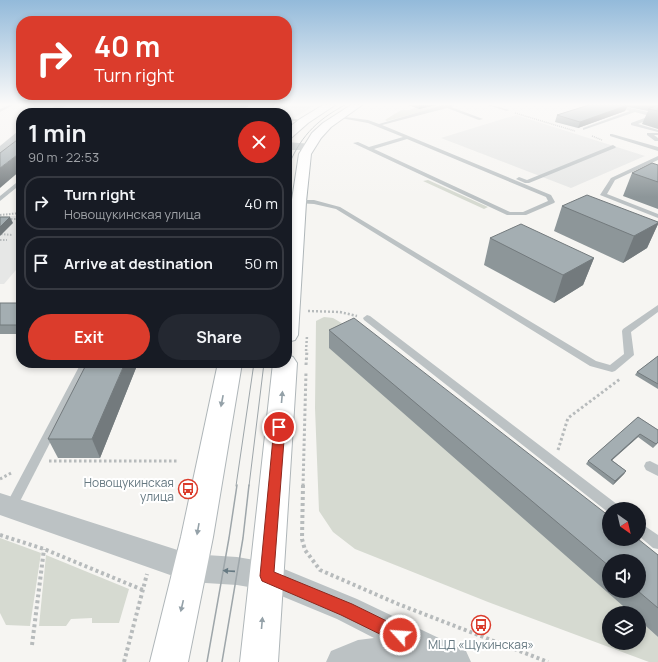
<!DOCTYPE html>
<meta charset="utf-8">
<style>
:root{--surface:#171b24;--page:#242831;--text:#f1f3f6;--muted:#9ea1a6;--line:#363941;--accent:#db3c2c}
body{margin:0;font-family:Manrope,sans-serif;background:var(--page);color:var(--text);height:100vh;display:flex;flex-direction:column;font-size:15px;white-space:nowrap}
*{box-sizing:border-box;margin:0}
p{font-size:13px;color:var(--muted)}
.icon{flex:none;width:22px;height:22px;fill:none;stroke:currentColor;stroke-width:2;stroke-linecap:round;stroke-linejoin:round}
.map{position:relative;flex:1;overflow:hidden}
.sheet{position:absolute;left:16px;top:108px;width:276px;height:260px;display:flex;flex-direction:column;background:var(--surface);border-radius:16px;box-shadow:0 2px 6px #0003}
.sheet>*{flex:none}
.top-card{position:absolute;left:16px;top:16px;width:276px;height:84px;border-radius:16px;box-shadow:0 2px 6px #0003;background:#db3c2c;color:#fff;overflow:hidden}
.needle{width:26px;rotate:146deg}
.controls{position:absolute;left:602px;top:502px;display:grid;gap:8px}
.controls a{display:grid;place-items:center;width:44px;height:44px;border-radius:50%;background:var(--surface);box-shadow:0 2px 6px #0003;font-size:20px}
.pin{position:absolute;display:grid;place-items:center;width:34px;height:34px;color:#fff;margin:-17px;border:2px solid #fff;border-radius:50%;box-shadow:0 1px 4px #0007}
.me{position:absolute;width:44px;margin:-22px;rotate:296deg;stroke-linejoin:round;filter:drop-shadow(0 0 3px #0008)}
.turn{display:flex;align-items:center;gap:14px;height:84px;padding:0 12px;font-size:18px}
.turn .icon{width:52px;height:52px;stroke-width:2.5}
.turn b{display:block;font-size:28px;line-height:34px}
.round{display:grid;place-items:center;flex:none;width:42px;height:42px;border-radius:21px;background:var(--page)}
.summary{display:flex;align-items:center;justify-content:space-between;height:68px;padding:0 12px}
h1{font-size:24px;font-weight:700;line-height:30px}
.primary-button{display:flex;gap:8px;margin-top:auto;padding:8px 12px}
.primary-button a{flex:1;height:46px;border-radius:24px;background:var(--accent);color:#fff;font-size:16px;font-weight:700;line-height:46px;text-align:center}
.primary-button a+a{background:var(--page);color:var(--text)}
ul{padding:0;list-style:none}
li{display:flex;align-items:center;gap:12px;height:54px;margin:0 8px 6px;padding:0 4px;border:2px solid var(--line);border-radius:16px}
li div{flex:1}
li b{display:block;font-size:15px}
li em{font-style:normal}
.map>svg:first-child{display:block}
</style>
<div class="map">
<svg width="658" height="662" viewBox="0 0 658 662">
<rect width="100%" height="100%" fill="#f6f5f2"/>
<!-- built -->
<g fill="#e6e7e6">
<polygon points="79,105 315,105 294,118 291,118 287,123 287,113 68,113"/>
<polygon points="516,115 645,156 571,188 441,138"/>
<polygon points="0,216 21,216 21,264 4,284 0,284"/>
</g>
<!-- green -->
<g fill="#d6dad1">
<polygon points="420,105 446,105 387,121 385,120 401,110 410,110"/>
<polygon points="428,180 488,207 484,209 423,181"/>
<polygon points="324,317 333,318 345,325 631,613 609,613 609,643 639,643 639,620 658,637 658,662 649,662 488,602 355,549 333,532 319,511 315,408 316,321"/>
<polygon points="0,538 41,553 30,626 6,625 0,613"/>
<polygon points="46,555 129,589 119,623 92,623 92,618 71,619 66,626 39,626"/>
</g>
<g fill="none" stroke-linecap="round" stroke-linejoin="round">
<!-- secondary casing -->
<g stroke="#afb6b9" stroke-width="2">
<g id="secondary">
<polygon points="323,105 335,105 308,123 291,138 287,139 287,129 300,119"/>
<polygon points="351,105 362,105 331,127 321,138 311,154 306,202 298,335 295,340 287,342 287,232 299,154 312,133 323,123"/>
<polygon points="287,355 293,357 297,363 278,662 240,662 273,363 287,363"/>
<polygon points="218,363 242,363 213,537 188,662 150,662 181,537"/>
</g>
</g>
<!-- path-far4 -->
<g stroke="#b7bbbc" stroke-width="1.5" stroke-dasharray="1 1" stroke-linecap="butt">
<polyline points="515,113 575,131"/>
<polyline points="592,136 602,140"/>
</g>
<!-- path-far3 -->
<g stroke="#b7bbbc" stroke-width="2" stroke-dasharray="1.5 1.5" stroke-linecap="butt">
<polyline points="0,215 21,213"/>
<polyline points="8,219 21,219"/>
<polyline points="1,234 12,235"/>
<polyline points="0,240 7,240"/>
</g>
<!-- path-far2 -->
<g stroke="#b7bbbc" stroke-width="2.5" stroke-dasharray="2 2" stroke-linecap="butt">
<polyline points="308,311 340,312 357,316"/>
<polyline points="306,351 307,336"/>
</g>
<!-- path-far1 -->
<g stroke="#b7bbbc" stroke-width="3" stroke-dasharray="2.5 2.5" stroke-linecap="butt">
<polyline points="306,365 307,350"/>
<polyline points="558,450 568,418 620,379"/>
<polyline points="49,461 177,461"/>
<polyline points="0,479 13,472"/>
<polyline points="303,486 306,372"/>
</g>
<!-- path -->
<g stroke="#b7bbbc" stroke-width="4" stroke-dasharray="3 3" stroke-linecap="butt">
<polyline points="303,485 302,539 305,550 320,570 398,604 548,662"/>
<polyline points="0,535 44,549 143,590"/>
<polyline points="32,645 44,549"/>
<polyline points="124,662 147,574"/>
</g>
<!-- service -->
<g fill="#bcc2c4" fill-rule="evenodd">
<polygon points="9,105 13,105 0,112 0,109"/>
<path d="M 443,105 L 455,105 L 451,107 L 483,119 L 479,120 L 447,108 L 382,125 L 551,195 L 555,202 L 554,203 L 526,215 L 507,215 L 353,143 L 358,142 L 369,147 L 403,137 L 368,123 L 335,117 L 337,116 L 368,120 L 379,124 ZM 407,139 L 546,197 L 548,201 L 523,212 L 510,212 L 374,149 Z"/>
<polygon points="487,105 492,105 509,110 507,111"/>
<polygon points="612,105 617,105 657,114 658,117 655,117 638,124 658,130 658,132 631,125 631,123 650,116 635,112 583,130 583,128 630,111"/>
<polygon points="287,118 304,120 306,121 304,122 287,120"/>
<polygon points="647,133 658,133 658,135 654,135 658,138 658,141 655,141 647,135"/>
<polygon points="612,134 658,147 658,151 610,136 610,134"/>
<polygon points="613,145 616,147 615,148 529,183 525,183 516,179 519,177 527,180"/>
<polygon points="658,156 658,160 615,180 607,194 658,214 658,218 600,195 611,178"/>
<polygon points="21,179 21,184 0,201 0,196"/>
<polygon points="298,200 314,200 340,207 596,361 610,365 624,354 622,331 623,329 658,305 658,312 631,332 634,355 615,371 612,372 590,366 336,209 314,204 296,203 295,202"/>
<polygon points="367,315 370,316 618,505 620,509 609,509 609,513 364,320 363,318"/>
<polygon points="81,363 91,363 15,511 11,513 7,511 5,507 7,503"/>
<polygon points="650,461 658,465 658,476 646,470 644,466 646,462"/>
<polygon points="639,522 658,535 658,549 653,548 639,536"/>
</g>
<!-- minor -->
<polygon fill="#bcc2c4" fill-rule="evenodd" points="0,493 190,554 237,557 267,562 357,599 466,651 471,662 326,662 331,651 358,640 374,638 337,619 267,590 237,585 190,582 0,515"/>
<!-- tertiary -->
<g fill="#bcc2c4" fill-rule="evenodd">
<polygon points="55,105 66,105 58,113 46,113"/>
<polygon points="21,131 21,141 5,155 0,156 0,146 17,132"/>
<polygon points="287,142 312,144 314,147 312,150 287,150"/>
</g>
<!-- secondary -->
<use href="#secondary" fill="#fff" fill-rule="evenodd"/>
<!-- tram-far1 -->
<g stroke="#9ea6aa" stroke-width="1">
<path d="M 287,170 C 298,139 316,120 345,105"/>
<polyline points="236,486 254,363"/>
<polyline points="249,486 264,363"/>
</g>
<!-- tram -->
<g stroke="#9ea6aa" stroke-width="1.5">
<polyline points="207,662 229,538 237,485"/>
<polyline points="222,662 243,538 249,485"/>
</g>
</g>
<!-- wall -->
<g fill="#8d9699" fill-rule="evenodd">
<polygon points="408,105 435,105 419,109"/>
<polygon points="589,105 658,105 658,129 642,124 648,111 627,107 625,111 578,128 555,122 557,115"/>
<polygon points="658,165 658,209 623,196 632,173"/>
<polygon points="562,206 658,222 658,224 647,248 623,263 554,231"/>
<polygon points="490,238 594,258 583,285 554,303 484,265"/>
<rect x="0" y="303" width="21" height="31"/>
<path d="M 329,330 L 658,555 L 658,637 L 639,620 L 639,613 L 631,613 L 329,348 ZM 609,561 L 639,591 L 609,591 Z"/>
<polygon points="658,356 658,389 635,375 637,372"/>
<polygon points="138,363 100,458 58,458 48,439"/>
<polygon points="638,417 658,430 658,443 653,448 638,437 612,460 626,471 624,474 613,485 586,464 588,461"/>
</g>
<!-- shaded-wall -->
<g fill="#737a7d">
<polygon points="230,105 248,105 248,107 230,113 204,113"/>
<polygon points="419,105 435,105 419,109"/>
<polygon points="628,105 625,111 578,128 580,122"/>
<polygon points="21,152 21,170 0,188 0,168"/>
<polygon points="10,217 13,223 0,236 0,227"/>
<polygon points="658,223 658,224 647,248 623,263 634,236"/>
<polygon points="594,258 583,285 554,303 563,275"/>
<polygon points="125,363 138,363 100,458 92,439"/>
<polygon points="640,434 638,437 609,463 611,460"/>
<polygon points="626,471 624,474 613,485 615,481"/>
</g>
<!-- building -->
<g fill="#a4aeb2" stroke="#737a7d">
<polygon points="104,105 155,105 154,106 161,106 161,105 230,105 204,113 95,113"/>
<polygon points="589,105 628,105 580,122 557,115"/>
<polygon points="658,105 658,111 648,109"/>
<polygon points="21,137 21,152 0,168 0,153"/>
<polygon points="652,163 658,165 658,182 632,173"/>
<polygon points="587,195 658,222 658,223 634,236 562,206"/>
<polygon points="0,217 10,217 0,227"/>
<polygon points="521,224 594,258 563,275 490,238"/>
<rect x="0" y="303" width="21" height="22"/>
<polygon points="354,318 609,516 609,539 638,539 658,555 658,608 638,591 639,591 639,561 609,561 609,566 329,330"/>
<polygon points="658,356 658,384 637,372"/>
<polygon points="87,363 125,363 92,439 48,439"/>
<polygon points="638,417 658,430 658,442 656,444 640,434 611,460 626,471 615,481 588,461"/>
</g>
<!-- one-way arrows -->
<defs><path id="oneway-solid" d="M-6-.8H1V-3.2L6.5 0L1 3.2V.8H-6Z"/></defs>
<g fill="#94a1a8">
<use href="#oneway-solid" transform="translate(282 397) rotate(-85)"/>
<use href="#oneway-solid" transform="translate(222 401) rotate(101)"/>
<use href="#oneway-solid" transform="translate(198 529) rotate(100)"/>
<use href="#oneway-solid" transform="translate(182 606) rotate(103)"/>
<use href="#oneway-solid" transform="translate(262 623) rotate(-85)"/>
</g>
<use fill="#667982" href="#oneway-solid" transform="translate(229 571) rotate(-176)"/>
<!-- sky -->
<linearGradient id="sky" x2="0" y2="1"><stop stop-color="#93bada"/><stop offset="0.53" stop-color="#fbfaf9"/><stop offset="1" stop-color="#fbfaf9" stop-opacity="0"/></linearGradient>
<rect width="658" height="197" fill="url(#sky)"/>
<!-- route -->
<polygon fill="#db3c2c" stroke="#8e271d" points="279,422 283,424 285,427 274,572 352,604 405,630 408,635 405,641 400,643 394,641 341,615 262,581 260,576 274,427 275,424"/>
<!-- icons -->
<defs>
<g id="bus-ring" transform="scale(1)"><circle r="9.5" fill="#fff" stroke="#db3c2c" stroke-width="1.5"/><path d="M-5-6H5V4H4V6H2V4H-2V6H-4V4H-5ZM-3.5-4V0h7V-4ZM-3.5 1.2v1.5H-2V1.2ZM2 1.2v1.5H3.5V1.2Z" fill="#db3c2c"/></g>
</defs>
<g fill-rule="evenodd">
<use href="#bus-ring" x="188" y="489"/>
<use href="#bus-ring" x="481" y="625"/>
</g>
<g text-anchor="middle" dominant-baseline="central" stroke-width="4" stroke-linejoin="round" paint-order="stroke">
<!-- near-poi labels -->
<g font-size="12" fill="#667982" stroke="#fff" text-anchor="end">
<text x="174" y="482">Новощукинская<tspan x="174" dy="14">улица</tspan></text>
<text x="481" y="644" text-anchor="middle">МЦД «Щукинская»</text>
</g>
</g>
</svg>
<div class="controls">
<a><svg class="needle" viewBox="-14 -14 28 28"><path d="M0-13l5 13h-10z" fill="#e53935"/><path d="M0 13l5-13h-10z" fill="#9ea1a6"/></svg></a>
<a><svg class="icon" aria-label="sound" viewBox="0 0 24 24"><path d="M4 9h4l5-4v14l-5-4H4zM17 9q2 3 0 6"/></svg></a>
<a><svg class="icon" aria-label="layers" viewBox="0 0 24 24"><path d="M12 4l9 5-9 5-9-5zM3 14l9 5 9-5"/></svg></a>
</div>
<div class="pin" style="left:279px;top:427px;background:#d93025"><svg class="icon" aria-label="arrive" viewBox="0 0 24 24"><path d="M6 21V4h12l-3 4 3 4H6"/></svg></div>
<svg class="me" style="left:400px;top:635px" viewBox="-20 -20 40 40"><circle r="17" fill="#db3c2c" stroke="#fff" stroke-width="3"/><path d="M0-11L8 9 0 5-8 9z" fill="#fff"/></svg>
<div class="top-card">
<div class="turn"><svg class="icon" aria-label="right" viewBox="0 0 24 24"><path d="M7 20v-9h11M14 6l5 5-5 5"/></svg><div><b>40 m</b>Turn right</div></div>
</div>
<section class="sheet">
<div class="summary"><div><h1>1 min</h1><p>90 m · 22:53</p></div><a class="round" style="background:#d93025;color:#fff"><svg class="icon" aria-label="close" viewBox="0 0 24 24"><path d="M6 6l12 12M18 6L6 18"/></svg></a></div>
<ul>
<li><svg class="icon" aria-label="right" viewBox="0 0 24 24"><path d="M7 20v-9h11M14 6l5 5-5 5"/></svg><div><b>Turn right</b><p>Новощукинская улица</p></div><em>40 m</em></li>
<li><svg class="icon" aria-label="arrive" viewBox="0 0 24 24"><path d="M6 21V4h12l-3 4 3 4H6"/></svg><div><b>Arrive at destination</b></div><em>50 m</em></li>
</ul>
<div class="primary-button"><a>Exit</a><a>Share</a></div>
</section>
</div>
